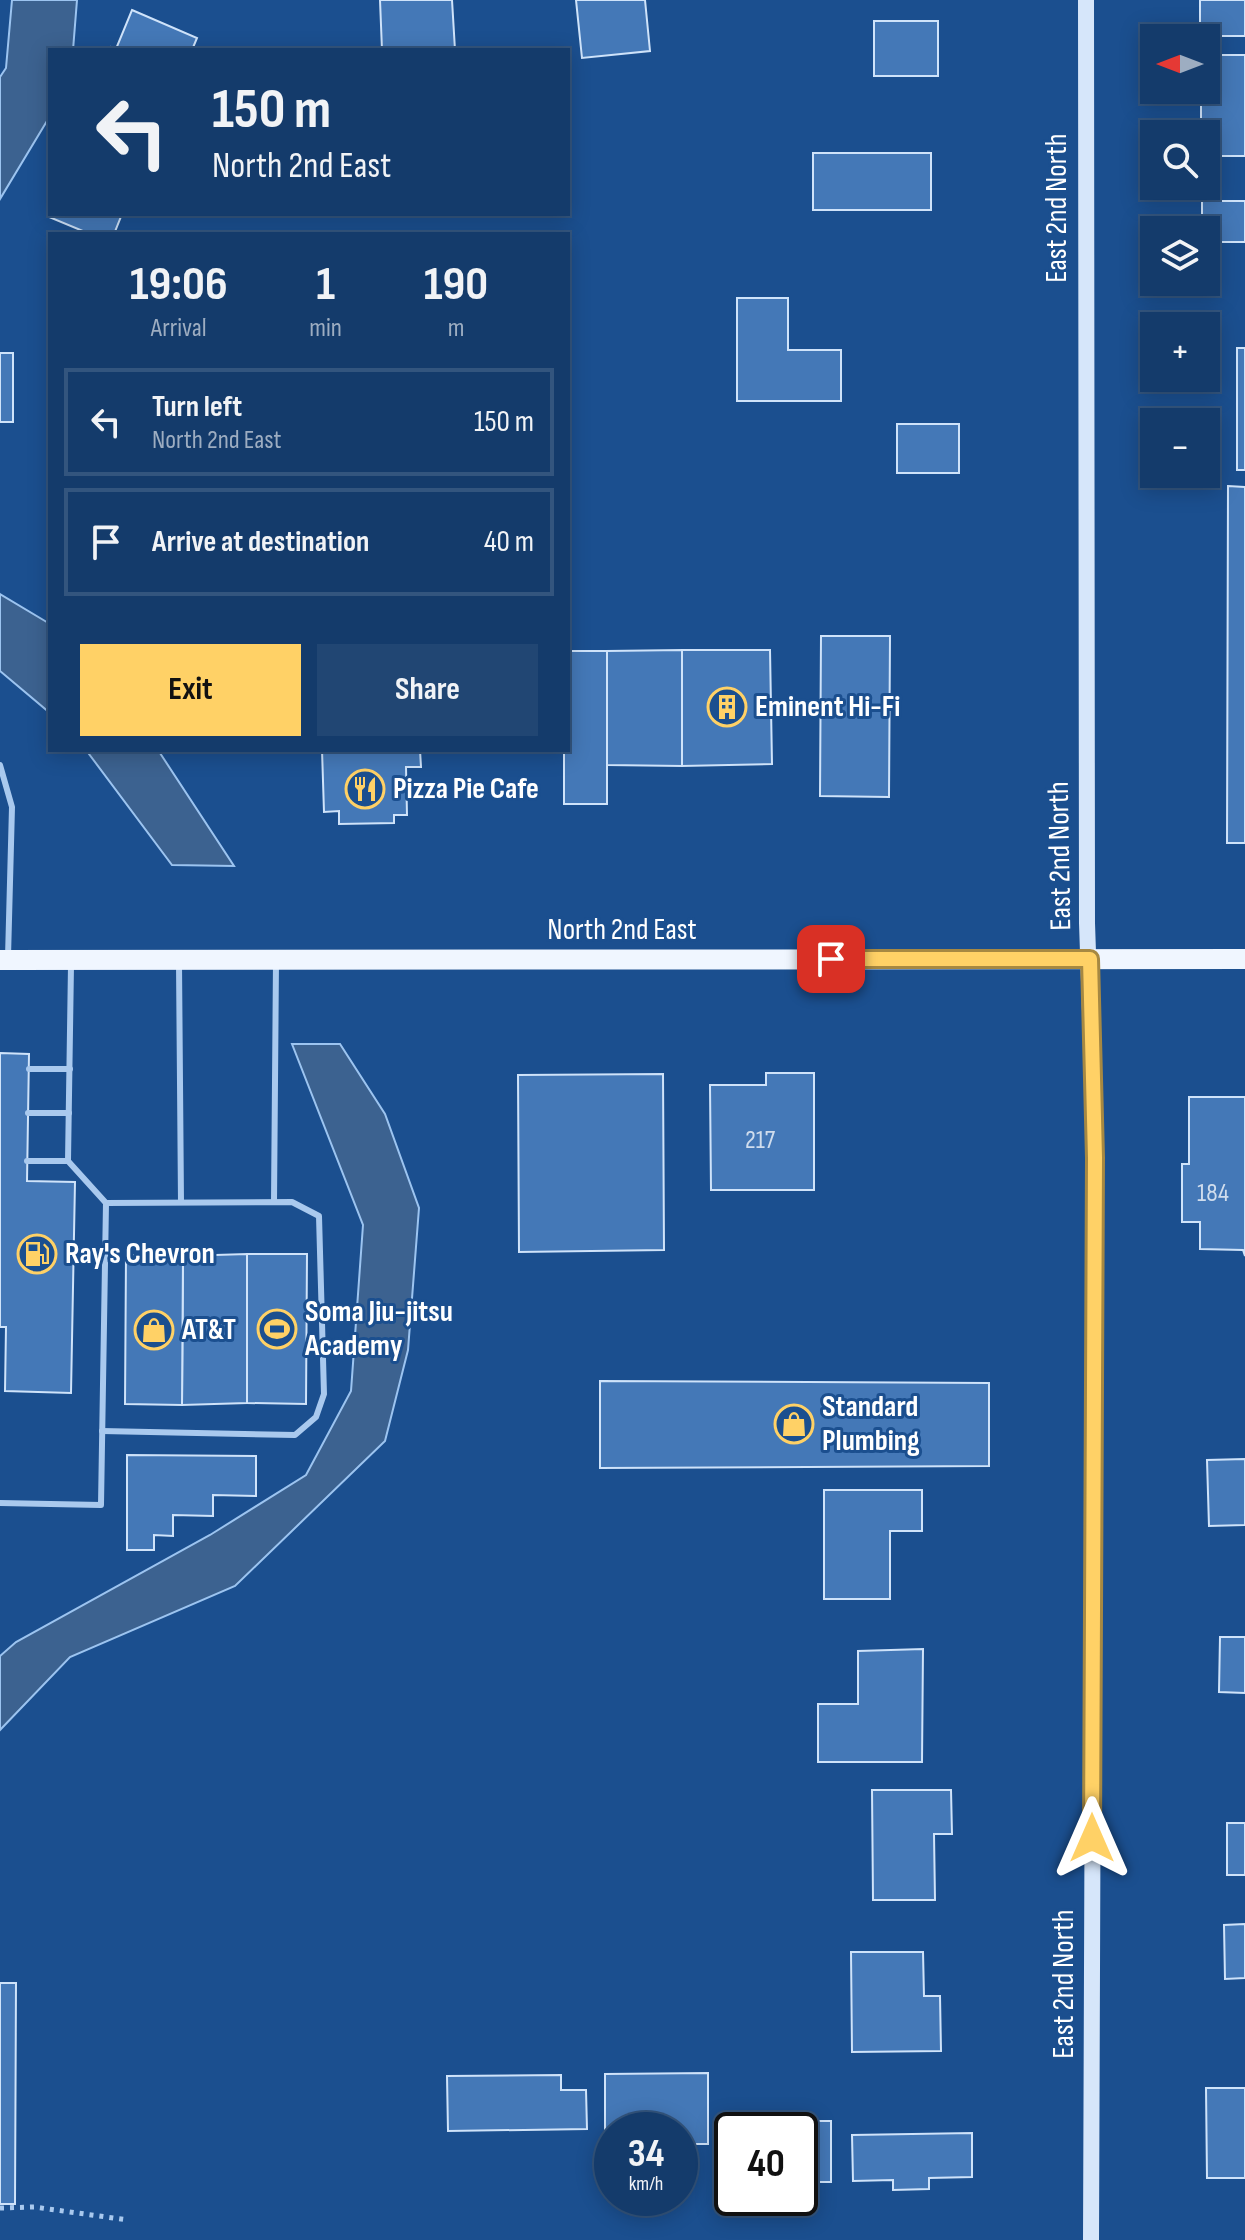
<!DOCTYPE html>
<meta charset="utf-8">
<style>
:root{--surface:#143b6b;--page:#214673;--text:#f1f3f6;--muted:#9dadc1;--line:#33557e;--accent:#ffd166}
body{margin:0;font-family:"Sofia Sans Condensed",sans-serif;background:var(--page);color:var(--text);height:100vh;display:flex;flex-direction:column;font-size:30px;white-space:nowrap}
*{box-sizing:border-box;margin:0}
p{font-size:26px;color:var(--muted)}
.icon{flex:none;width:44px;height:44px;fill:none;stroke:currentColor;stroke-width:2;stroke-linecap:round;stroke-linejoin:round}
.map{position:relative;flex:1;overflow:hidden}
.details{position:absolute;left:48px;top:232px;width:522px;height:520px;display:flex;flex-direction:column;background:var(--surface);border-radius:0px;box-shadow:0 4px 20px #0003,0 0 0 2px var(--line)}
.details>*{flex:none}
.banner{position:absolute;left:48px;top:48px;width:522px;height:168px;border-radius:0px;box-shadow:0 4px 20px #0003,0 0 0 2px var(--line);background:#143b6b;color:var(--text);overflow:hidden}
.needle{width:52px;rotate:270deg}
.buttons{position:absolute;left:1140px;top:24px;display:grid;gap:16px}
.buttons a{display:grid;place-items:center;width:80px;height:80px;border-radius:0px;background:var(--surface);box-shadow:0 4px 20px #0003,0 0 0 2px var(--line);font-size:40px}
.speed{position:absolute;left:594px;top:2112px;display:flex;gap:16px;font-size:40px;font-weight:700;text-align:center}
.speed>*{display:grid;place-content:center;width:104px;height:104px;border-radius:50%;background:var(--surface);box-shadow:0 4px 20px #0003,0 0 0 2px var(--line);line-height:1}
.speed small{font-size:20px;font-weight:400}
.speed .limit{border:4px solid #111;border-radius:12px;background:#fff;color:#111}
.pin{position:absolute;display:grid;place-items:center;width:68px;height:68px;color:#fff;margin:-34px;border-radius:16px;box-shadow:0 4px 12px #0006}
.me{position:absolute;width:88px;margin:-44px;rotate:0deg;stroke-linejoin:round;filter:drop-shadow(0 0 6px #0008)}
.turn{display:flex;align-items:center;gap:28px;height:168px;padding:0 32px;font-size:36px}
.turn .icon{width:104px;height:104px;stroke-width:2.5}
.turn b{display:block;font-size:56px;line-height:68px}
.eta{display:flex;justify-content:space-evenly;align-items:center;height:136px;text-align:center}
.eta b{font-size:48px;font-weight:700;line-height:56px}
.action{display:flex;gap:16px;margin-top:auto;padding:16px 32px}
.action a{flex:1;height:92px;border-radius:0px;background:var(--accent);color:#111;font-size:32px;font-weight:700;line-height:92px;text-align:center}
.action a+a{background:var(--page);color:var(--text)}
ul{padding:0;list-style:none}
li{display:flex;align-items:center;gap:24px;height:108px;margin:0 16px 12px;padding:0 16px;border:4px solid var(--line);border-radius:0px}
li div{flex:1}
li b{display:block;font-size:30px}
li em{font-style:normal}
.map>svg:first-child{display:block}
</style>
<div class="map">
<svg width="1245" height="2240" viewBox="0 0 1245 2240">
<rect width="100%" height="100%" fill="#1b4f8f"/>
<!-- water -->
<g fill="#3c6290" stroke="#9cc4f0" stroke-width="2">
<polygon points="12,0 77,0 73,50 50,50 50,116 0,199 0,77 6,68"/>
<polygon points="0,594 50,624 50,713 0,671"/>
<polygon points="86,750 158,750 234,866 172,865"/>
<polygon points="292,1044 340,1044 385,1114 419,1208 408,1350 385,1441 235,1586 70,1657 0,1730 0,1656 16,1642 210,1535 306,1475 351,1391 363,1225"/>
</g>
<!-- building -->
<g fill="#4478b7" stroke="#cfe3fa" stroke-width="2">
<polygon points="380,0 452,0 455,50 382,50"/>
<polygon points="576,0 645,0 650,51 582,58"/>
<rect x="1200" y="0" width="45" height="36"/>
<polygon points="132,10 197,38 192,50 109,50 111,47 116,49"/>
<rect x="874" y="21" width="64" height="55"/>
<polygon points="1206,55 1245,55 1245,156 1206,156 1206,134 1201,134 1201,90 1206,90"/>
<rect x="813" y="153" width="118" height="57"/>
<polygon points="1202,201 1245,201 1245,242 1206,242 1206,230 1202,230"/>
<polygon points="50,214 122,214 114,234 90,234 49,217"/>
<polygon points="737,298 788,298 788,350 841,350 841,401 737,401"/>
<rect x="1237" y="348" width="8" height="122"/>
<rect x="0" y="353" width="13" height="69"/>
<rect x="897" y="424" width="62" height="49"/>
<polygon points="1228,486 1245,487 1245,843 1227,843"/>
<polygon points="821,636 890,636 889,797 820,796"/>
<polygon points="682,650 770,650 772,764 682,766"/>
<polygon points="682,650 682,766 607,765 607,651"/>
<polygon points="568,651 607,651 607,804 564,804 564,750 568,750"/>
<polygon points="322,750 420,750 421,767 406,767 407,815 394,815 394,823 339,824 339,811 324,812"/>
<polygon points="0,1053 29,1054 27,1181 75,1182 71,1393 5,1391 6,1327 0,1327"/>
<polygon points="766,1073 814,1073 814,1190 711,1190 710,1085 766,1085"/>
<polygon points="663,1074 664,1250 519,1252 518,1075"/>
<polygon points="1189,1097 1245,1097 1245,1256 1243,1250 1200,1249 1200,1222 1182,1222 1182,1164 1189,1164"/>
<polygon points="247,1254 307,1254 306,1404 247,1403"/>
<polygon points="247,1254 247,1403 182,1405 183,1256"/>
<polygon points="126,1255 183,1256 182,1405 125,1404"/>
<polygon points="600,1381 989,1383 989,1466 600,1468"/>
<polygon points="127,1455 256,1456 256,1496 213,1495 213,1516 173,1515 173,1536 154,1535 154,1550 127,1550"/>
<polygon points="1245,1459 1245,1525 1209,1526 1207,1460"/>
<polygon points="824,1490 922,1490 922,1531 890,1531 890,1599 824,1599"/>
<polygon points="1220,1637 1245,1637 1245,1693 1219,1692"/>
<polygon points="923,1649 922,1762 818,1762 818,1704 858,1704 858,1651"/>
<polygon points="872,1790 951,1790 952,1834 934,1834 935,1900 873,1900"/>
<rect x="1227" y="1823" width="18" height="52"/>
<polygon points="1245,1924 1245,1978 1225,1979 1224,1925"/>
<polygon points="851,1952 923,1952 924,1996 940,1996 941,2051 852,2052"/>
<polygon points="0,1983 16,1983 15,2204 0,2204"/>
<polygon points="708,2073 708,2144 680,2144 680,2130 612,2130 612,2178 605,2178 605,2074"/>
<polygon points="561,2075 561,2090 586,2090 587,2129 448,2131 447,2076"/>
<polygon points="1206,2088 1245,2088 1245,2178 1207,2178"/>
<polygon points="722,2121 831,2121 831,2182 800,2182 800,2130 732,2130 732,2182 722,2182"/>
<polygon points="972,2133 972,2177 929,2178 929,2189 893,2190 893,2180 853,2181 852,2135"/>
</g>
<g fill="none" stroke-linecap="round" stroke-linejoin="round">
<!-- path -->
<polyline stroke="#a9c9ee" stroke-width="5" stroke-dasharray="4 6" stroke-linecap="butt" points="0,2208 34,2207 128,2220"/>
<!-- lane -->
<g stroke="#a9c9ee" stroke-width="6">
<polyline points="0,765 12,807 8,957"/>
<polyline points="179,963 181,1202"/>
<polyline points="29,1069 70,1069"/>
<polyline points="28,1113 69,1113"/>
<polyline points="27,1161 68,1161"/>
<polyline points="274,1202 276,961"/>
<polyline points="102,1431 295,1435 316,1417 324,1394 319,1216 292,1202 106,1203"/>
<polyline points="0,1503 101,1505 106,1203 68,1161 71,965"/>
</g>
<!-- secondary -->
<polyline stroke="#d6e6fa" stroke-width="16" points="1086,0 1087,923 1095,1158 1091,2240"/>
<!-- primary -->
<polyline stroke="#f0f6ff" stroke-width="20" points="0,960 1245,959"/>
</g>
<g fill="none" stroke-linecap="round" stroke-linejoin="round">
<!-- route casing -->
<g stroke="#a68842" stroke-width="20">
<polyline id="route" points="831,959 1090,959 1095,1158 1092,1838"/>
</g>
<!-- route -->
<use href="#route" stroke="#ffd166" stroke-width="14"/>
</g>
<!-- icons -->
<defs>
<g id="building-ring" transform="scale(2)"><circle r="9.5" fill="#1b4f8f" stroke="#ffd166" stroke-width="1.5"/><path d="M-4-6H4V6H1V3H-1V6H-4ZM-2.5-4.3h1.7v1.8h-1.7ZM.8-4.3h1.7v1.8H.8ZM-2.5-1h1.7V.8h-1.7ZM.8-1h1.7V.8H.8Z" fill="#ffd166"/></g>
<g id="restaurant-ring" transform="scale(2)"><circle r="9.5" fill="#1b4f8f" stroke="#ffd166" stroke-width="1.5"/><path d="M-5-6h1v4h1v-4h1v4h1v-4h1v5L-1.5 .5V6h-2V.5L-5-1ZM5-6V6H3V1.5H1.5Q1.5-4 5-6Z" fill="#ffd166"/></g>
<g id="fuel-ring" transform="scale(2)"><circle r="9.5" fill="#1b4f8f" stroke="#ffd166" stroke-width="1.5"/><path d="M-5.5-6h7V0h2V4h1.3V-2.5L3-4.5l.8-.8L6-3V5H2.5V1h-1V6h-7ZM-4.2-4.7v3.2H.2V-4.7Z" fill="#ffd166"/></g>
<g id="stadium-ring" transform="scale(2)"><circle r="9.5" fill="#1b4f8f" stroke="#ffd166" stroke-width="1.5"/><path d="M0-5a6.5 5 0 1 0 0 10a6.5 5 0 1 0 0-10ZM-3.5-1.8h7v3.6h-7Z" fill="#ffd166"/></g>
<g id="shop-ring" transform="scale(2)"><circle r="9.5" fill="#1b4f8f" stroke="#ffd166" stroke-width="1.5"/><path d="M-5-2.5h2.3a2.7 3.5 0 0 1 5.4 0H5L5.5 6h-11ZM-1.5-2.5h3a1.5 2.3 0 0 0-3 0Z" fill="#ffd166"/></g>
</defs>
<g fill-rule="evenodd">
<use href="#building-ring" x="727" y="707"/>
<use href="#restaurant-ring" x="365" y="789"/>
<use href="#fuel-ring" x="37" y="1254"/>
<use href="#stadium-ring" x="277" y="1329"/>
<use href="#shop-ring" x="154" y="1330"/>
<use href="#shop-ring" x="794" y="1424"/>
</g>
<g text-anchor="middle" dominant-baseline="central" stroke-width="6" stroke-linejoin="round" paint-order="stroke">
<!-- number labels -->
<g font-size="26" fill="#d0dded">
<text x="760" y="1140">217</text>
<text x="1213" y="1193">184</text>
</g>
<!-- street labels -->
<g font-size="30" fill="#fff" stroke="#1b4f8f">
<text transform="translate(1057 208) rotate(-90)">East 2nd North</text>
<text transform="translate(1060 856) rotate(-91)">East 2nd North</text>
<text x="622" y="930">North 2nd East</text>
<text transform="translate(1064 1984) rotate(-90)">East 2nd North</text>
</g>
<!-- poi labels -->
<g font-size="30" font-weight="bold" fill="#fff" stroke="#1b4f8f" text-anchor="start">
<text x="755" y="707">Eminent Hi-Fi</text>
<text x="393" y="789">Pizza Pie Cafe</text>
<text x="65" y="1254">Ray's Chevron</text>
<text x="305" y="1312">Soma Jiu-jitsu<tspan x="305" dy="34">Academy</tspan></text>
<text x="182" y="1330">AT&amp;T</text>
<text x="822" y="1407">Standard<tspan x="822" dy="34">Plumbing</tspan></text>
</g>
</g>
</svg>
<div class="buttons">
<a><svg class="needle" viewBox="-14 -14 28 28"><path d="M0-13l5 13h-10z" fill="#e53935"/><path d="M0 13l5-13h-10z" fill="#9dadc1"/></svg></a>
<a><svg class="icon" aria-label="search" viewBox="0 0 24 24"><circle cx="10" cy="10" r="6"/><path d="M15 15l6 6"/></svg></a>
<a><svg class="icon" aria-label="layers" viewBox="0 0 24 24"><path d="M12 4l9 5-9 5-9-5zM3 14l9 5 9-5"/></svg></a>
<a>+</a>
<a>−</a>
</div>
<div class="speed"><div>34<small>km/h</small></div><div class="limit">40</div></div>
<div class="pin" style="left:831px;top:959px;background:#d93025"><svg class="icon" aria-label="arrive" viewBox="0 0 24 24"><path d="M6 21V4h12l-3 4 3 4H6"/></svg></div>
<svg class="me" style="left:1092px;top:1838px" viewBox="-20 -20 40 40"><path d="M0-17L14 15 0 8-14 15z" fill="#ffd166" stroke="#fff" stroke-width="4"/></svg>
<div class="banner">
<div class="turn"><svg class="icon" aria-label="left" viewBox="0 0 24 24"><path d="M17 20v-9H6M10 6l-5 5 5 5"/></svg><div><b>150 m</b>North 2nd East</div></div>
</div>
<section class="details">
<div class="eta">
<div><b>19:06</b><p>Arrival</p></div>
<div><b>1</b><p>min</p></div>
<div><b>190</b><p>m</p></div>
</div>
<ul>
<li><svg class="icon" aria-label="left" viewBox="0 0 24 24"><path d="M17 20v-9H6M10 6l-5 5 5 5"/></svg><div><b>Turn left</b><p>North 2nd East</p></div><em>150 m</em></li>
<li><svg class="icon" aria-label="arrive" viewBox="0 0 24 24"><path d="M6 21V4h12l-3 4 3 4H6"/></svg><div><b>Arrive at destination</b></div><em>40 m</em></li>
</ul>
<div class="action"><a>Exit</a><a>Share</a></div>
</section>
</div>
